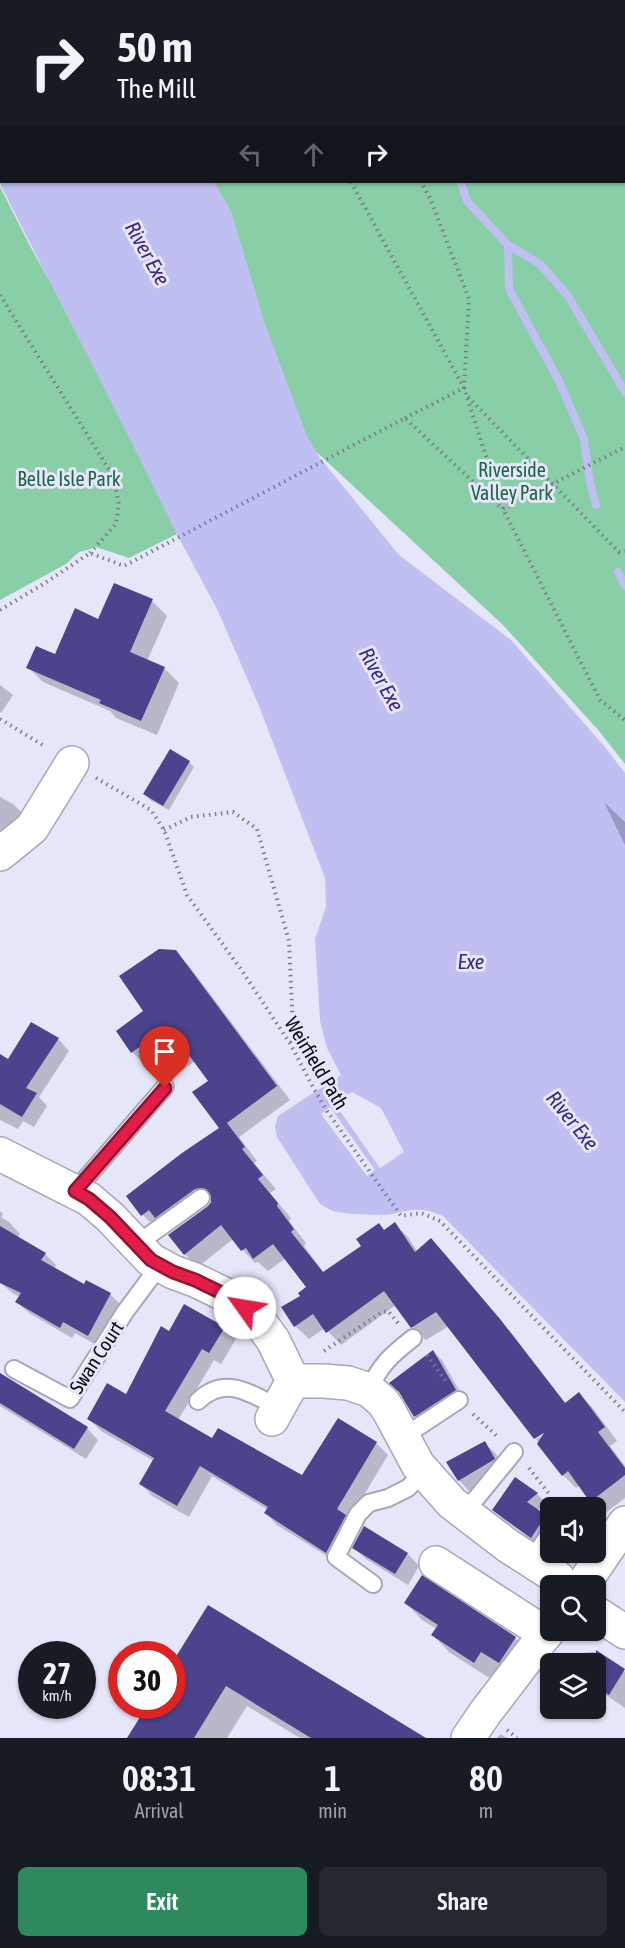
<!DOCTYPE html>
<style>
:root{--surface:#171b24;--page:#242831;--text:#f1f3f6;--muted:#9ea1a6;--accent:#2f895f}
body{margin:0;font-family:"Asap Condensed",sans-serif;background:var(--page);color:var(--text);height:100vh;display:flex;flex-direction:column;font-size:22px;white-space:nowrap}
*{box-sizing:border-box;margin:0}
p{font-size:20px;color:var(--muted)}
.icon{flex:none;width:33px;height:33px;fill:none;stroke:currentColor;stroke-width:2;stroke-linecap:round;stroke-linejoin:round}
.map{position:relative;height:1738px;overflow:hidden}
.panel{display:flex;flex-direction:column;background:var(--surface);flex:1}
.panel>*{flex:none}
.banner{position:absolute;left:0px;top:0px;width:626px;height:183px;box-shadow:0 2px 4px #0004;background:#171b24;color:var(--text);overflow:hidden}
.controls{position:absolute;left:540px;top:1497px;display:grid;gap:12px}
.controls a{display:grid;place-items:center;width:66px;height:66px;border-radius:9px;background:var(--surface);box-shadow:0 2px 4px #0004;font-size:30px}
.speed{position:absolute;left:18px;top:1641px;display:flex;gap:12px;font-size:30px;font-weight:700;text-align:center}
.speed>*{display:grid;place-content:center;width:78px;height:78px;border-radius:50%;background:var(--surface);box-shadow:0 2px 4px #0004;line-height:1}
.speed small{font-size:15px;font-weight:400}
.speed .limit{border:9px solid #d22;background:#fff;color:#111}
.pin{position:absolute;display:grid;place-items:center;width:51px;height:51px;color:#fff;margin:-62px -26px;border-radius:50% 50% 50% 0;rotate:-45deg;box-shadow:0 0 6px #0007}
.pin .icon{rotate:45deg}
.me{position:absolute;width:66px;margin:-33px;rotate:302deg;stroke-linejoin:round;filter:drop-shadow(0 0 4px #0008)}
.turn{display:flex;align-items:center;gap:21px;height:126px;padding:0 18px;font-size:27px}
.turn .icon{width:78px;height:78px;stroke-width:2.5}
.turn b{display:block;font-size:42px;line-height:51px}
.lanes{display:flex;align-items:center;height:57px;padding:0 18px;background:#0003;justify-content:center;gap:30px;direction:ltr}
.lanes .off{opacity:.35}
.eta{display:flex;justify-content:space-evenly;align-items:center;height:102px;text-align:center}
.eta b{font-size:36px;font-weight:600;line-height:42px}
.button{display:flex;gap:12px;margin-top:auto;padding:12px 18px}
.button a{flex:1;height:69px;border-radius:9px;background:var(--accent);color:#fff;font-size:24px;font-weight:600;line-height:69px;text-align:center}
.button a+a{background:var(--page);color:var(--text)}
.map>svg:first-child{display:block}
</style>
<div class="map">
<svg width="625" height="1738" viewBox="0 0 625 1738">
<rect width="100%" height="100%" fill="#e6e6fa"/>
<!-- green -->
<g fill="#88cea7">
<polygon points="80,0 625,0 625,764 599,731 502,624 309,445 202,182 624,182 624,2 82,2"/>
<polygon points="0,187 30,246 116,399 213,516 129,558 93,546 91,549 79,552 66,564 0,600"/>
</g>
<!-- water -->
<path fill="#c0bff1" fill-rule="evenodd" d="M 0,0 L 86,0 L 87,1 L 2,2 L 2,182 L 214,182 L 231,211 L 265,324 L 307,436 L 320,458 L 399,555 L 511,640 L 604,746 L 625,773 L 625,1402 L 443,1216 C 422,1207 414,1209 393,1214 C 383,1216 348,1214 337,1212 C 331,1211 326,1207 320,1204 L 277,1137 L 275,1126 L 278,1116 L 341,1075 L 327,1048 L 320,1021 L 315,939 L 326,907 L 325,878 L 259,706 L 218,611 L 172,525 L 140,459 L 0,184 ZM 352,1092 L 381,1108 L 404,1152 L 380,1168 L 335,1104 L 335,1102 ZM 330,1107 L 375,1170 L 367,1176 L 321,1114 Z"/>
<!-- shadow -->
<g fill="#0003">
<polygon points="152,601 167,616 147,661 164,668 179,683 157,735 116,718 110,711 43,682 28,667 56,656 99,621"/>
<polygon points="0,685 13,695 1,713 0,712"/>
<polygon points="189,762 194,767 169,810 150,800 145,794"/>
<polygon points="0,797 13,804 24,815 0,838"/>
<polygon points="604,802 625,822 625,845"/>
<polygon points="175,952 189,966 290,1100 239,1137 257,1161 254,1163 276,1189 270,1193 291,1218 289,1221 306,1243 304,1246 324,1273 363,1246 379,1225 385,1231 394,1224 408,1237 417,1251 444,1253 513,1335 566,1404 579,1394 592,1407 617,1441 610,1446 625,1466 625,1498 604,1514 591,1501 580,1485 576,1488 563,1475 536,1439 552,1431 449,1326 426,1340 413,1327 396,1305 341,1345 325,1328 309,1339 295,1326 302,1296 308,1287 286,1258 268,1271 258,1262 255,1263 233,1239 198,1267 185,1254 212,1200 170,1230 156,1228 143,1215 128,1197 222,1129 210,1081 195,1061 180,1072 163,1053 146,1065 132,1052 118,1031 146,1012"/>
<polygon points="58,1039 69,1051 39,1097 47,1106 34,1127 23,1121 18,1129 0,1120 0,1061 9,1061"/>
<polygon points="0,1211 3,1214 1,1217 9,1222 20,1234 17,1238 45,1254 56,1265 54,1269 85,1286 87,1282 111,1295 122,1306 100,1347 75,1333 72,1338 29,1313 17,1302 20,1297 12,1293 0,1282"/>
<polygon points="224,1328 236,1339 221,1364 214,1360 178,1420 213,1440 303,1477 376,1443 388,1455 349,1520 338,1563 277,1525 266,1513 268,1510 212,1476 189,1517 152,1496 141,1484 154,1461 101,1431 89,1419 126,1396 169,1333"/>
<polygon points="433,1352 442,1360 464,1399 424,1425 415,1416"/>
<polygon points="0,1375 87,1428 98,1440 86,1459 0,1406"/>
<polygon points="484,1443 496,1454 505,1471 470,1492 459,1480"/>
<polygon points="515,1479 537,1494 546,1503 536,1511 550,1522 550,1531 540,1546 503,1519 494,1510"/>
<polygon points="364,1528 408,1554 419,1566 408,1585 366,1559 354,1548"/>
<polygon points="406,1603 515,1638 531,1654 516,1679 498,1668 491,1679 449,1652 433,1635 437,1629 422,1620"/>
<polygon points="596,1652 625,1672 625,1708 596,1688 596,1664 558,1664 564,1654"/>
<polygon points="172,1666 416,1738 300,1738 247,1706 227,1738 129,1738 148,1706 172,1706"/>
<polygon points="500,1734 507,1738 497,1738"/>
</g>
<g fill="none" stroke-linecap="round" stroke-linejoin="round">
<!-- stream -->
<g stroke="#c0bff1" stroke-width="8">
<polyline points="454,0 455,2"/>
<polyline points="461,182 467,201 508,245 540,264 568,296 625,392"/>
<polyline points="508,245 509,289 559,381 584,439 590,483 596,505"/>
<polyline points="618,572 625,586"/>
</g>
</g>
<!-- building -->
<g fill="#4c438d">
<polygon points="114,583 153,599 130,652 165,667 141,721 99,703 101,700 26,668 36,646 55,654 75,608 98,619"/>
<polygon points="170,749 190,761 163,806 143,794"/>
<polygon points="159,949 176,950 277,1086 227,1123 245,1147 242,1149 263,1175 258,1179 278,1203 277,1206 294,1229 291,1232 323,1272 361,1246 356,1239 379,1223 384,1230 395,1222 415,1252 431,1238 500,1319 565,1403 579,1392 605,1427 598,1432 625,1468 625,1475 590,1502 568,1471 562,1476 537,1444 544,1433 534,1439 436,1312 411,1328 384,1291 326,1333 313,1314 294,1327 281,1307 300,1296 298,1293 306,1287 273,1244 253,1259 246,1248 241,1251 221,1225 184,1255 168,1235 208,1206 211,1202 211,1196 206,1189 201,1188 195,1189 155,1218 149,1210 141,1216 126,1196 182,1153 219,1128 192,1092 208,1081 183,1047 166,1059 151,1039 131,1053 116,1031 143,1011 119,976"/>
<polygon points="31,1022 59,1038 26,1088 37,1093 22,1117 0,1104 0,1054 8,1059"/>
<polygon points="0,1226 46,1253 41,1260 84,1284 86,1280 111,1293 88,1336 63,1322 60,1328 15,1302 21,1293 0,1283"/>
<polygon points="184,1304 225,1327 209,1353 202,1349 165,1411 212,1438 218,1428 302,1475 338,1418 377,1442 337,1509 346,1515 326,1553 264,1513 268,1507 200,1466 177,1506 139,1484 154,1458 87,1419 107,1383 126,1394 161,1326 169,1331"/>
<polygon points="433,1350 456,1390 414,1417 399,1392 389,1383"/>
<polygon points="0,1373 88,1427 74,1449 0,1403"/>
<polygon points="485,1441 495,1459 458,1481 446,1462"/>
<polygon points="515,1477 538,1493 527,1502 546,1515 531,1538 492,1510"/>
<polygon points="364,1526 408,1553 395,1574 352,1548"/>
<polygon points="422,1575 516,1637 499,1663 481,1652 474,1663 431,1635 438,1625 404,1603"/>
<polygon points="208,1605 426,1738 311,1738 226,1686 194,1738 127,1738 147,1706 172,1706 172,1663"/>
<polygon points="596,1650 625,1669 609,1695 596,1686"/>
</g>
<g fill="none" stroke-linecap="round" stroke-linejoin="round">
<!-- service casing -->
<g stroke="#a7a7ba" stroke-width="20">
<g id="service">
<polyline points="75,1191 165,1087"/>
<polyline points="137,1244 201,1198"/>
<polyline points="14,1369 70,1399 125,1312 160,1265"/>
<path d="M 369,1390 C 380,1365 391,1355 413,1338"/>
<path d="M 198,1401 C 225,1374 251,1394 279,1408"/>
<polyline points="403,1437 459,1400"/>
<polyline points="568,1508 569,1507"/>
<polyline points="465,1512 514,1452"/>
<polyline points="531,1561 550,1533"/>
<polyline points="373,1584 336,1557 358,1514 369,1503 388,1498 408,1488 424,1471"/>
</g>
</g>
<!-- minor casing -->
<g stroke="#a7a7ba" stroke-width="36">
<g id="minor">
<polyline points="0,854 32,828 72,763"/>
<polyline points="0,1154 89,1199 110,1217 151,1260 173,1272 195,1280 232,1298 257,1318 273,1340 293,1381 272,1419"/>
<polyline points="293,1381 323,1381 348,1383 369,1390 383,1402 389,1411 418,1465 452,1503 508,1546 558,1578"/>
<polyline points="436,1563 546,1634"/>
<polyline points="582,1586 625,1523"/>
<polyline points="596,1613 625,1632"/>
<polyline points="468,1738 485,1713 550,1628"/>
</g>
</g>
<!-- path -->
<g stroke="#7d7d8a" stroke-width="4" stroke-dasharray="1.5 4.5" stroke-linecap="butt">
<polyline points="251,0 252,2"/>
<polyline points="313,0 314,2"/>
<polyline points="578,0 579,2"/>
<polyline points="604,0 605,2"/>
<polyline points="624,36 625,38"/>
<polyline points="624,78 625,80"/>
<polyline points="351,182 464,388 503,509 600,700 625,720"/>
<polyline points="0,295 113,476 119,504 116,524 90,553"/>
<polyline points="468,397 619,552 625,551"/>
<polyline points="405,418 464,388 469,299 430,198 421,182"/>
<polyline points="0,610 45,583 90,553 124,566 405,418 502,509"/>
<polyline points="0,719 46,747"/>
<polyline points="96,778 151,810 164,830 187,895 240,968 291,1045 314,1089 327,1111 401,1216 421,1213 440,1221 625,1412"/>
<polyline points="164,830 191,817 233,812 257,829 289,941 293,1030 291,1045"/>
<polyline points="324,1351 382,1312 388,1311 398,1323"/>
<polyline points="427,1355 447,1383"/>
<polyline points="473,1414 499,1438"/>
<polyline points="529,1468 550,1495"/>
<polyline points="507,1730 517,1738"/>
</g>
<!-- service -->
<use href="#service" stroke="#fff" stroke-width="16"/>
<!-- minor -->
<use href="#minor" stroke="#fff" stroke-width="33"/>
<!-- path-bridge -->
<polyline stroke="#7d7d8a" stroke-width="4" stroke-dasharray="1.5 4.5" stroke-linecap="butt" points="503,509 625,447"/>
</g>
<g fill="none" stroke-linecap="round" stroke-linejoin="round">
<!-- route casing -->
<g stroke="#92132f" stroke-width="15">
<polyline id="route" points="165,1088 75,1191 89,1199 110,1217 151,1260 173,1272 195,1280 232,1298 245,1308"/>
</g>
<!-- route -->
<use href="#route" stroke="#e11d48" stroke-width="10"/>
</g>
<g text-anchor="middle" dominant-baseline="central" stroke-width="6" stroke-linejoin="round" paint-order="stroke">
<!-- park labels -->
<g font-size="20" fill="#1e6544" stroke="#e6e6fa">
<text x="512" y="469">Riverside<tspan x="512" dy="23">Valley Park</tspan></text>
<text x="69" y="478">Belle Isle Park</text>
</g>
<!-- street labels -->
<g font-size="20" fill="#0c0c12" stroke="#e6e6fa">
<text transform="translate(317 1063) rotate(59)">Weirfield Path</text>
<text transform="translate(96 1357) rotate(-57)">Swan Court</text>
</g>
<!-- water labels -->
<g font-size="21" font-style="italic" fill="#3a2784" stroke="#e6e6fa">
<text transform="translate(148 253) rotate(61)">River Exe</text>
<text transform="translate(382 679) rotate(61)">River Exe</text>
<text x="471" y="961">Exe</text>
<text transform="translate(573 1120) rotate(51)">River Exe</text>
</g>
</g>
</svg>
<div class="controls">
<a><svg class="icon" aria-label="sound" viewBox="0 0 24 24"><path d="M4 9h4l5-4v14l-5-4H4zM17 9q2 3 0 6"/></svg></a>
<a><svg class="icon" aria-label="search" viewBox="0 0 24 24"><circle cx="10" cy="10" r="6"/><path d="M15 15l6 6"/></svg></a>
<a><svg class="icon" aria-label="layers" viewBox="0 0 24 24"><path d="M12 4l9 5-9 5-9-5zM3 14l9 5 9-5"/></svg></a>
</div>
<div class="speed"><div>27<small>km/h</small></div><div class="limit">30</div></div>
<div class="pin" style="left:165px;top:1088px;background:#d93025"><svg class="icon" aria-label="arrive" viewBox="0 0 24 24"><path d="M6 21V4h12l-3 4 3 4H6"/></svg></div>
<svg class="me" style="left:245px;top:1308px" viewBox="-20 -20 40 40"><circle r="19" fill="#fff"/><path d="M0-13L10 11 0 6-10 11z" fill="#e11d48"/></svg>
<div class="banner">
<div class="turn"><svg class="icon" aria-label="right" viewBox="0 0 24 24"><path d="M7 20v-9h11M14 6l5 5-5 5"/></svg><div><b>50 m</b>The Mill</div></div>
<div class="lanes"><svg class="icon off" aria-label="left" viewBox="0 0 24 24"><path d="M17 20v-9H6M10 6l-5 5 5 5"/></svg><svg class="icon off" aria-label="ahead" viewBox="0 0 24 24"><path d="M12 20V5M6 11l6-6 6 6"/></svg><svg class="icon" aria-label="right" viewBox="0 0 24 24"><path d="M7 20v-9h11M14 6l5 5-5 5"/></svg></div>
</div>
</div>
<section class="panel">
<div class="eta">
<div><b>08:31</b><p>Arrival</p></div>
<div><b>1</b><p>min</p></div>
<div><b>80</b><p>m</p></div>
</div>
<div class="button"><a>Exit</a><a>Share</a></div>
</section>
